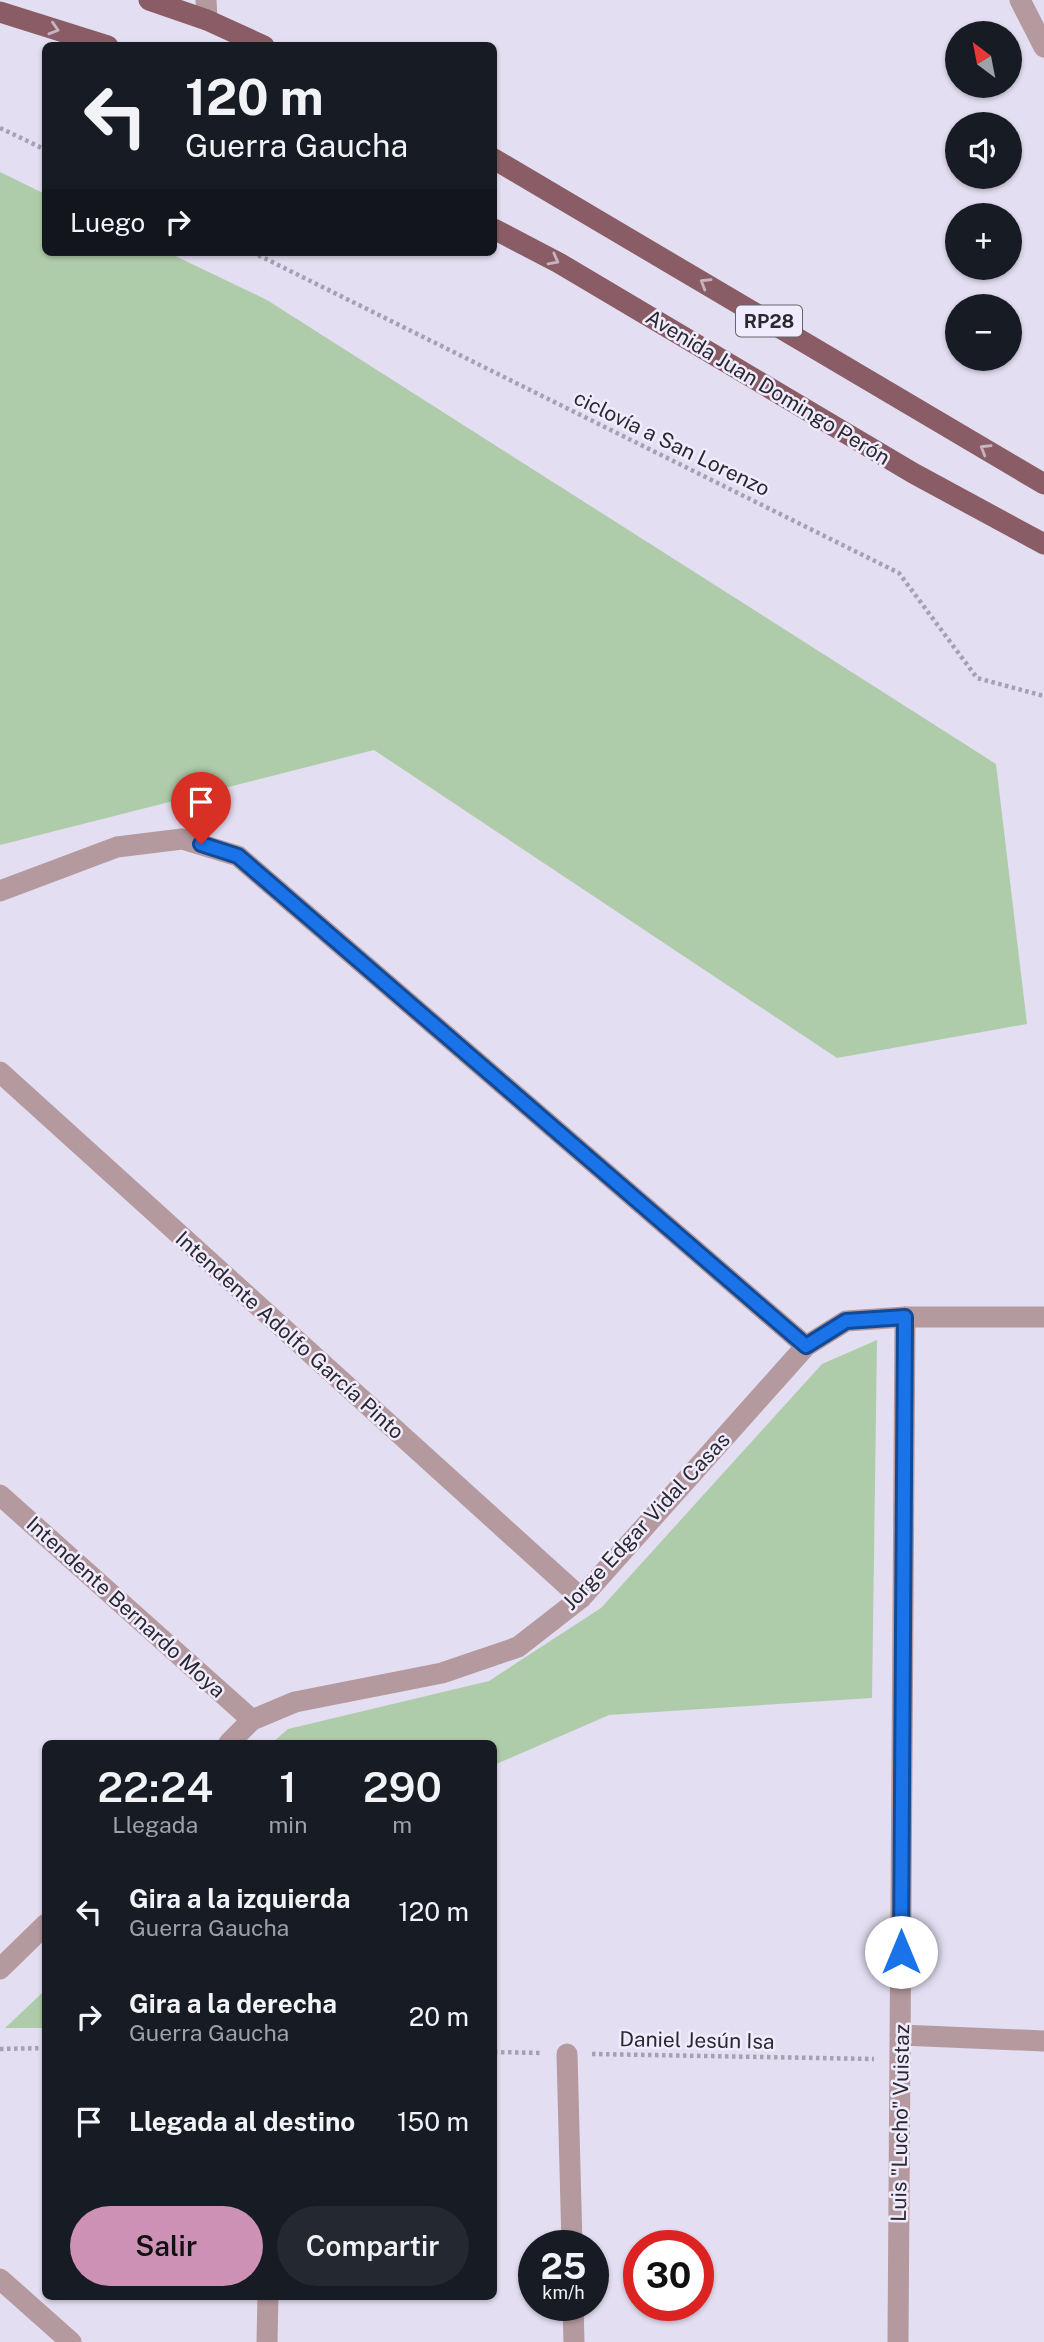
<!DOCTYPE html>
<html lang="es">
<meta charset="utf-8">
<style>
:root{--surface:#171b24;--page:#242831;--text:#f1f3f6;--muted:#9ea1a6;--accent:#cd91b6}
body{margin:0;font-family:"Public Sans",sans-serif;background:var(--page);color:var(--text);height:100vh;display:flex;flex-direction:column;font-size:26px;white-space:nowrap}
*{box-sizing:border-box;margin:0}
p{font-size:23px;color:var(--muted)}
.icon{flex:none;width:38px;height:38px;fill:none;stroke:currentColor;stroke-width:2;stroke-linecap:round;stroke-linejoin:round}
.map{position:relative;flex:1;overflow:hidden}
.sheet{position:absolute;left:42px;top:1740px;width:455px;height:560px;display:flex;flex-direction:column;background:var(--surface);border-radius:10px;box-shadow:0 2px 5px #0004}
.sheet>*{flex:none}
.hud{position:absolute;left:42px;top:42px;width:455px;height:214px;border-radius:10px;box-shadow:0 2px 5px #0004;background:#171b24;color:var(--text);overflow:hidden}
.needle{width:46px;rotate:328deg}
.buttons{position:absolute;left:945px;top:21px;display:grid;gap:14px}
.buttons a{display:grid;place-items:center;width:77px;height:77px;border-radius:50%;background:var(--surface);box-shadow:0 2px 5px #0004;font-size:35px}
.speed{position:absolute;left:518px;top:2230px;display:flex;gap:14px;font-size:35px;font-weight:700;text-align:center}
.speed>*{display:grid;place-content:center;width:91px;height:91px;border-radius:50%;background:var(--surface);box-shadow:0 2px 5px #0004;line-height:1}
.speed small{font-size:18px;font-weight:400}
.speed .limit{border:10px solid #d22;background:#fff;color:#111}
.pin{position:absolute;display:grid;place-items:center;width:60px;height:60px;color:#fff;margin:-72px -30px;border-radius:50% 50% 50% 0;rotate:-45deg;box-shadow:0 0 7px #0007}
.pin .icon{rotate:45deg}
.me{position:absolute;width:77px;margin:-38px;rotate:0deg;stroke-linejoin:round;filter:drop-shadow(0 0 5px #0008)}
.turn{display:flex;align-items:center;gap:24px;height:147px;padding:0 28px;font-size:32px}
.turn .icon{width:91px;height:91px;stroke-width:2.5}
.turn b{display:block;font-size:49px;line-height:60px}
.then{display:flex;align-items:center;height:66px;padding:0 28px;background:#0003;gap:14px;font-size:26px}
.eta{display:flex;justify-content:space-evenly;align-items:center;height:119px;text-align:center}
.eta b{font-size:42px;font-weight:600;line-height:49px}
.action{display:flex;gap:14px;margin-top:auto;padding:14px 28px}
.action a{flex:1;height:80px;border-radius:42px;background:var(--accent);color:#111;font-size:28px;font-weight:600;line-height:80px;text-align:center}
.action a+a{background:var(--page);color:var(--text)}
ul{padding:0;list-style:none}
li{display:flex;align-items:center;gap:21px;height:105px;padding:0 28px}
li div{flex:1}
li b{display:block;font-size:26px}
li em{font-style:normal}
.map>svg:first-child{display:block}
</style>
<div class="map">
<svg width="1044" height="2342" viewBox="0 0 1044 2342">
<rect width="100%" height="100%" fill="#e3def1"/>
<!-- green -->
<g fill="#afccaa">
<polygon points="0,172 45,194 46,252 167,252 267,300 996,764 1027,1024 837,1058 374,750 0,845"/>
<polygon points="877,1340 872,1698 609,1715 494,1765 494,1743 272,1743 288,1729 489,1681 601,1608 822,1364"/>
<polygon points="45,1989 45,2028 5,2028 40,1995"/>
</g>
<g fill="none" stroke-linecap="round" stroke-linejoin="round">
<!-- path -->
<g stroke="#a5a1b0" stroke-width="4.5" stroke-dasharray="3.5 3.5" stroke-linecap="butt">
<polyline points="0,128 46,150"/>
<polyline points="252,252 899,573 977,678 1044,696"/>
<polyline points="0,2049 46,2048"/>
<polyline points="494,2052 542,2053"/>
<polyline points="592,2054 874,2059"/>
</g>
<!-- street -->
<g stroke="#b4999e" stroke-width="21">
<polyline points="206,0 207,20"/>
<polyline points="1020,0 1044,47"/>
<polyline points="0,891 117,847 182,839 238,856 806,1346"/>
<polyline points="0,1072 581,1598"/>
<polyline points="0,1495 252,1720"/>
<polyline points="229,1743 252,1720 295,1702 442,1673 518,1647 581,1598 806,1346 846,1321 905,1317 1044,1317"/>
<polyline points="0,1969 46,1924"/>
<polyline points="901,2035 1044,2041"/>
<polyline points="567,2054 572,2245"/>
<polyline points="0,2279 71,2342"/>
<polyline points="573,2305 574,2342"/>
<polyline points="267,2342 268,2296"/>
<polyline points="898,2342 905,1317"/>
</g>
<!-- primary -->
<g stroke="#8a5d66" stroke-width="21">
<polyline points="149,0 207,20 264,46"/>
<polyline points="0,12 108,46"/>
<polyline points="494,159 1044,484"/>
<polyline points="494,229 559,263 913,473 1044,544"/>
</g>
</g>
<!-- one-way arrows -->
<defs><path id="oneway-chevron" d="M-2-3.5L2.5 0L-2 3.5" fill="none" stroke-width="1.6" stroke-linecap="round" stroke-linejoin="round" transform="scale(1.75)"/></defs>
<g stroke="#c7b3c1">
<use href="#oneway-chevron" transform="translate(54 29) rotate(17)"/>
<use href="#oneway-chevron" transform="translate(554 260) rotate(28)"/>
<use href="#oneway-chevron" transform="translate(705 283) rotate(-149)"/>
<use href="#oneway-chevron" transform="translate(985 449) rotate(-149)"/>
</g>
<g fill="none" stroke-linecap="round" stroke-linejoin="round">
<!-- route casing -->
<g stroke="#114b97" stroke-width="18">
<polyline id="route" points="201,844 238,856 806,1346 846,1321 905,1317 901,1952"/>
</g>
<!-- route -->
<use href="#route" stroke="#1a73e8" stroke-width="12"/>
</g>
<g text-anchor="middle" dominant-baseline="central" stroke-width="5" stroke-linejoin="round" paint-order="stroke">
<!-- shield labels -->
<rect fill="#f0ecfe" stroke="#66646e" stroke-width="2" x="736" y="305.5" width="66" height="31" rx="5"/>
<g font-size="19" font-weight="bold" fill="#2b2930">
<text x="769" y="321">RP28</text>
</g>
<!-- street labels -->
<g font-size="21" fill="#2b2930" stroke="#f0ecfe">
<text transform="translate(768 387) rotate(31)">Avenida Juan Domingo Perón</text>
<text transform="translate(672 443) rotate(26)">ciclovía a San Lorenzo</text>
<text transform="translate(290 1335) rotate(42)">Intendente Adolfo García Pinto</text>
<text transform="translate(646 1521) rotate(-47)">Jorge Edgar Vidal Casas</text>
<text transform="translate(126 1607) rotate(42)">Intendente Bernardo Moya</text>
<text transform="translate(697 2040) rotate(1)">Daniel Jesún Isa</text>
<text transform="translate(900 2123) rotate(-89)">Luis "Lucho" Vuistaz</text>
</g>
</g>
</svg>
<div class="buttons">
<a><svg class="needle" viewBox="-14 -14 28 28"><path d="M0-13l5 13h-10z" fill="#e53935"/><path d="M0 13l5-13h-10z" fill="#9ea1a6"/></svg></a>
<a><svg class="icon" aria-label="sound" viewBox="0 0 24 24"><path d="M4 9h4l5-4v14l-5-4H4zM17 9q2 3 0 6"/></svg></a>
<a>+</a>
<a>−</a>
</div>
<div class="speed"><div>25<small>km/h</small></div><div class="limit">30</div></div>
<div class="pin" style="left:201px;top:844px;background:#d93025"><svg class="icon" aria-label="arrive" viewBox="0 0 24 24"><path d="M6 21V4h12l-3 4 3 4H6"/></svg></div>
<svg class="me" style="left:901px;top:1952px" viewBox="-20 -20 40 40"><circle r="19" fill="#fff"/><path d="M0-13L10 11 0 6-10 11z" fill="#1a73e8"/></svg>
<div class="hud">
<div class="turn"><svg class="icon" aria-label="left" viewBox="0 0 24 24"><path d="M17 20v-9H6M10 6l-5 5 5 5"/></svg><div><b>120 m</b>Guerra Gaucha</div></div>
<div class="then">Luego<svg class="icon" aria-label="right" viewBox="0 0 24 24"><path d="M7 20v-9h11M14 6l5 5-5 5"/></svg></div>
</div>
<section class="sheet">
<div class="eta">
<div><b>22:24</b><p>Llegada</p></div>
<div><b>1</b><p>min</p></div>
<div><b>290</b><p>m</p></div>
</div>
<ul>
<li><svg class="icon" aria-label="left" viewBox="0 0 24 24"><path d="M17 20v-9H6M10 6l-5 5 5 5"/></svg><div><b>Gira a la izquierda</b><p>Guerra Gaucha</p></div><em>120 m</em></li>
<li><svg class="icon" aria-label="right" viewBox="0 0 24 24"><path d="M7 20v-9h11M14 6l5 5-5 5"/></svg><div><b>Gira a la derecha</b><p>Guerra Gaucha</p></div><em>20 m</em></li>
<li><svg class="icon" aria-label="arrive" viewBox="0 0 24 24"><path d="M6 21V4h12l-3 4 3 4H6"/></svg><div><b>Llegada al destino</b></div><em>150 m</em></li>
</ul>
<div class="action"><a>Salir</a><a>Compartir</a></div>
</section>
</div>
